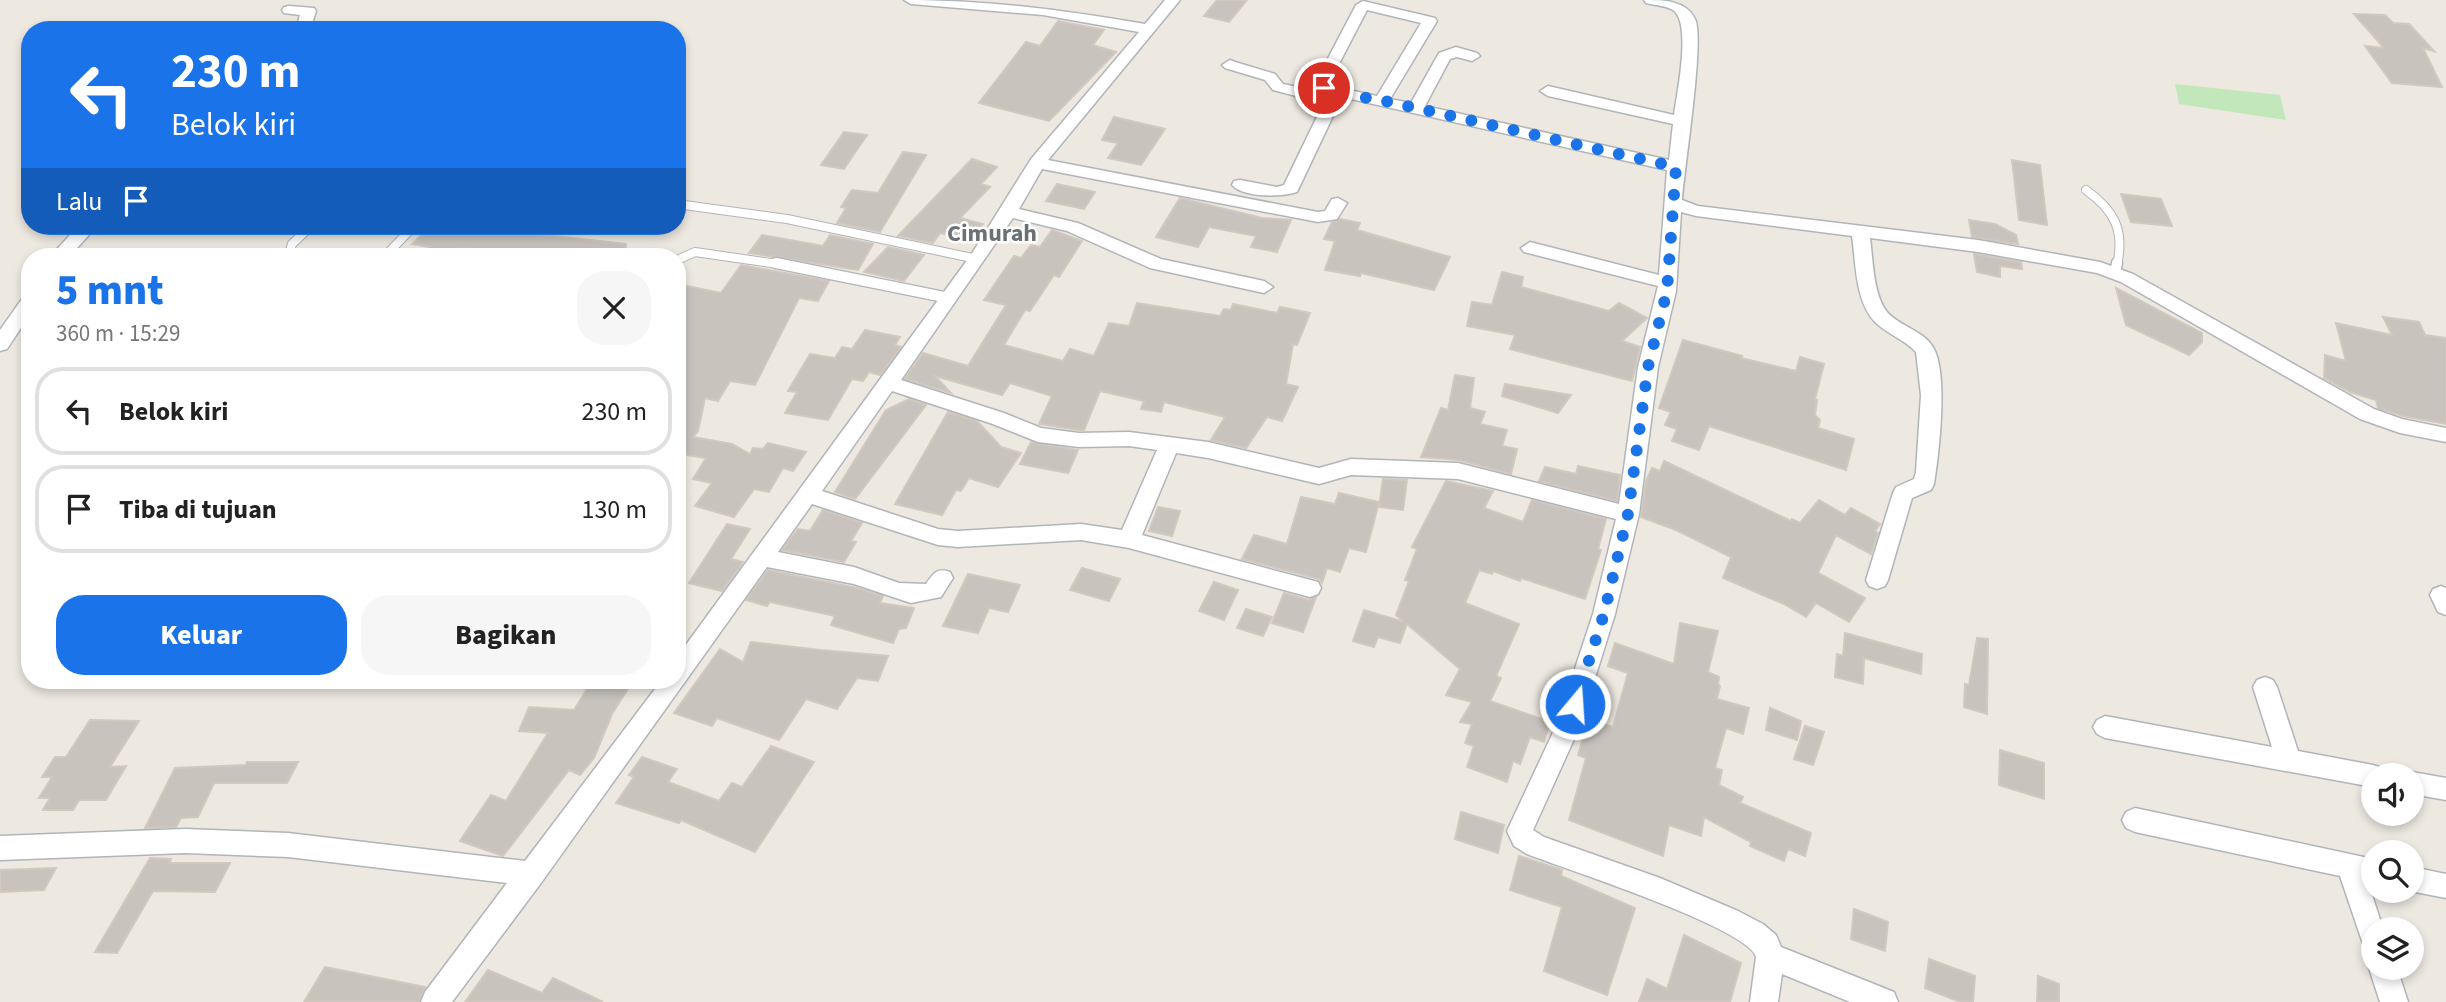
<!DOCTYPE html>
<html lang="id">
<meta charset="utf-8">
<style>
:root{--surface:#fff;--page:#f6f6f6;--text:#222;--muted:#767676;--line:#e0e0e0;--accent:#1a73e8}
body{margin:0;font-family:"Source Sans 3",sans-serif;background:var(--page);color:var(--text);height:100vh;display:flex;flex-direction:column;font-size:26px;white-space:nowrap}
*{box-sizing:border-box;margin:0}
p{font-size:23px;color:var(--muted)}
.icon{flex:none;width:38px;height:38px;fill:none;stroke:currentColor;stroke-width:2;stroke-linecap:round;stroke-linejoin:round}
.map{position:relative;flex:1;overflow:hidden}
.panel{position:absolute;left:21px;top:248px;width:665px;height:441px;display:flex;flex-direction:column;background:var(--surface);border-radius:28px;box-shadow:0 4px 10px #0003}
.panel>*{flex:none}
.top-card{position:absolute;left:21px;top:21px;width:665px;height:214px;border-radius:28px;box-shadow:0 4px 10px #0003;background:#1a73e8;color:#fff;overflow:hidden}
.tools{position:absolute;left:2361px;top:763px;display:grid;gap:14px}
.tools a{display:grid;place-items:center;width:63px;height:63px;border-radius:50%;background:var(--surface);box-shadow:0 4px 10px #0003;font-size:35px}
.pin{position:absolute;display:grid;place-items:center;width:60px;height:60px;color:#fff;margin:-30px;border:4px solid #fff;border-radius:50%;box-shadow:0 2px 7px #0007}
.me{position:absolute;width:77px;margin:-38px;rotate:18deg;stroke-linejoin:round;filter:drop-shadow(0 0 5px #0008)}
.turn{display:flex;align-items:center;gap:24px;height:147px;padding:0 35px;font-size:32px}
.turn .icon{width:91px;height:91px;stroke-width:2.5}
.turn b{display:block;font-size:49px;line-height:60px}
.then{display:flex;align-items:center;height:66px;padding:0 35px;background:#0003;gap:14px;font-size:26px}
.round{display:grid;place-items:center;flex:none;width:74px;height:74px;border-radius:28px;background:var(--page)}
.head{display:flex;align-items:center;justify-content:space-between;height:119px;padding:0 35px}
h1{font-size:42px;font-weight:800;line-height:52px;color:var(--accent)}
.action{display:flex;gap:14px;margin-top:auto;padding:14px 35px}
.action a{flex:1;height:80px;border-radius:28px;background:var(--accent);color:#fff;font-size:28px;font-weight:800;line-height:80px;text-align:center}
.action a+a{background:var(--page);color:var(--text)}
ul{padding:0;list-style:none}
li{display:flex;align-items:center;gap:21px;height:88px;margin:0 14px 10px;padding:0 21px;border:4px solid var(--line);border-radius:28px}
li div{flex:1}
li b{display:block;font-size:26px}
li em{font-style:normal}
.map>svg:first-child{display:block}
</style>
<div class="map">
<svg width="2446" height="1002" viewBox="0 0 2446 1002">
<rect width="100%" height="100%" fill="#ede8e0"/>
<!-- green -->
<polygon fill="#c2e7ba" points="2175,84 2280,95 2286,120 2179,104"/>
<!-- building -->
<g fill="#c8c3bd" stroke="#d2c9be" stroke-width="2">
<polygon points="1217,0 1247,0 1229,22 1204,16"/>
<polygon points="2354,14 2385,15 2393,23 2409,24 2434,51 2423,48 2442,87 2392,83 2365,46 2384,48"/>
<polygon points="1058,21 1104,30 1093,45 1116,52 1049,121 979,103 1026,42 1040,46"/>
<polygon points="1114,117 1165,129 1141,165 1108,158 1118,143 1102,140"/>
<polygon points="844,132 867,135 844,169 821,165"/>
<polygon points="903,152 926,155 880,232 837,223 846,208 841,207 852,190 878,193"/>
<polygon points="972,159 997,167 981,184 990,187 960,218 983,224 970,240 940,233 933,243 898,236"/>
<polygon points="2012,160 2040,165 2047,225 2019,220"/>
<polygon points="1057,184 1095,192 1084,209 1046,201"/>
<polygon points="2121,194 2161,199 2172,226 2131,222"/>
<polygon points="1180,198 1262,218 1291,220 1277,252 1251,247 1256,236 1209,227 1198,247 1156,237"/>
<polygon points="1340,219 1360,223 1357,230 1450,257 1434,290 1361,273 1360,276 1325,270 1335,241 1324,239 1332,222"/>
<polygon points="1969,220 1995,224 2016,235 2018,244 1972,237"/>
<polygon points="431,226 463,226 626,244 625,257 524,257 526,255 463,248 455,257 421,257 430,247 412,244"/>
<polygon points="1052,230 1082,241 1059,277 1054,275 1030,311 1025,310 1004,345 1063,361 1070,349 1094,356 1109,323 1129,326 1137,303 1220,316 1224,309 1231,310 1233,304 1277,313 1280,307 1310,313 1297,345 1293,344 1286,384 1298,387 1282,421 1267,417 1246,448 1211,440 1225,417 1164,402 1161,412 1141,409 1144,401 1100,391 1084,430 1079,430 1039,424 1052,396 1010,383 1002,395 935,376 951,393 905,379 923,353 968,366 1006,305 984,300 1014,256 1021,258 1031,245 1040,247"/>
<polygon points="762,235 823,246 830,235 873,244 858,270 749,253"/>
<polygon points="888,247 924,255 904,281 864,272"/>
<polygon points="1974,254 2021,262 2022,269 2000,266 2000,277 1977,272"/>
<polygon points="741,265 829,281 818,301 799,298 755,385 730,381 718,401 705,398 698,431 693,437 732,444 750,454 753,448 763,449 768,443 806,452 793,471 783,468 769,492 754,489 734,517 695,506 712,483 693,479 706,458 680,454 677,457 677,284 721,293"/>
<polygon points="1502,272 1523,277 1521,287 1609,311 1619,303 1647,318 1622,341 1640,347 1632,381 1510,349 1515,335 1467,326 1472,302 1492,305"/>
<polygon points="2116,288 2202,333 2202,342 2189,355 2126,325"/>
<polygon points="2383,317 2419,322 2425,335 2446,338 2446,424 2403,416 2378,408 2376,400 2350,392 2324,378 2325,355 2346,361 2336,323 2392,335"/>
<polygon points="865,330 900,337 895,345 901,347 880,375 869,372 863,381 852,379 828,420 785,413 797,392 788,391 810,354 835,358 842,347 852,349"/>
<polygon points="1683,340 1742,356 1741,358 1796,371 1800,357 1824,364 1815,399 1817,400 1815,415 1820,420 1818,428 1854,439 1846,470 1709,426 1699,450 1672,441 1677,429 1665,425 1671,412 1659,408"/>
<polygon points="1455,375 1474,378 1470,408 1485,412 1480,424 1507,430 1502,446 1517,449 1511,474 1459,460 1421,457 1441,408 1448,410"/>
<polygon points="1505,384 1571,395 1558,413 1502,396"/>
<polygon points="909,399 926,405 855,499 835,492 886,410"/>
<polygon points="948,412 977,421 1001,447 1021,453 998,487 969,478 961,491 956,490 942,515 895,504"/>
<polygon points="1031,442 1078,450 1068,473 1020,464"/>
<polygon points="1664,461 1791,521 1792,519 1800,523 1819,500 1845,515 1851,508 1880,524 1875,531 1878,533 1871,554 1836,535 1818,573 1865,598 1849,622 1816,603 1806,617 1784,604 1723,578 1731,557 1676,530 1641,517 1646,481 1652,468 1660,471"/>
<polygon points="1578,466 1620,475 1617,501 1539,481 1545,467 1576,474"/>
<polygon points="1383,479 1407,480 1403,510 1379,507"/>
<polygon points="1446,481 1493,491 1484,508 1523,522 1532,500 1606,519 1598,549 1601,550 1585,599 1521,578 1520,581 1493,571 1492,574 1479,570 1465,603 1519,624 1496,676 1501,678 1490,701 1550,722 1544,742 1530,737 1520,764 1513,761 1507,782 1467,767 1474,746 1465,743 1472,724 1460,722 1472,702 1446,695 1460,669 1407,624 1400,643 1378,637 1374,647 1353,641 1364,610 1404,622 1396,615 1409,581 1405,580 1417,549 1412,547"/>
<polygon points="1339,493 1379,502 1366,552 1349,548 1340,572 1327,568 1322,583 1319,579 1242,559 1254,535 1287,544 1301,497 1335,504"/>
<polygon points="1158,507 1180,511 1172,536 1149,531"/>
<polygon points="823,510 862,523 851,541 856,542 844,562 782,550 798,529 810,531"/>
<polygon points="727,524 750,529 731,559 743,562 722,591 689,583"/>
<polygon points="1082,568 1120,579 1109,601 1070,590"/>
<polygon points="768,570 857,588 883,596 880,603 914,608 906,628 899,629 893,643 831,625 835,616 770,602 767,606 746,600"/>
<polygon points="968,574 1020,585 1008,612 989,608 978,633 943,626"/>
<polygon points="1214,582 1238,590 1224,620 1199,611"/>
<polygon points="1284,593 1309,600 1316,597 1303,632 1272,623"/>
<polygon points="1246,609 1272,617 1263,636 1237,628"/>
<polygon points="1680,623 1718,631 1708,672 1719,677 1718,684 1720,686 1717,699 1749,708 1743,734 1726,728 1715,768 1722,770 1719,785 1743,797 1740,803 1811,833 1805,856 1788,849 1784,861 1750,846 1751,842 1704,817 1701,836 1669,825 1663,856 1569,820 1586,758 1578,755 1589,719 1613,727 1628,673 1608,666 1615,643 1674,664"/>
<polygon points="1845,633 1922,654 1921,674 1864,658 1863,684 1835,677 1837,654 1843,656"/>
<polygon points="1977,638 1988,639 1987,714 1964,707 1965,684 1969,685"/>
<polygon points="751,642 820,650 888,656 878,681 857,678 837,709 806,699 779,740 717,718 712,726 674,713 720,649 743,662"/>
<polygon points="592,681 633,681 612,714 594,758 580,775 569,770 503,856 460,841 491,795 506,801 548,733 519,731 529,707 574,710"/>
<polygon points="1770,708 1801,721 1797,740 1766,730"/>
<polygon points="90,720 139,721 110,767 126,766 106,800 79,800 73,810 43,810 50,798 39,798 52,777 42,777 55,757 66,757"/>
<polygon points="1805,726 1824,732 1813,765 1794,759"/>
<polygon points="771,746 814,762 755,852 681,820 679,823 616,803 634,777 629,775 642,757 677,769 668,782 719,801 732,783 742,787"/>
<polygon points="2000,750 2044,763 2044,799 1999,785"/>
<polygon points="247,762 298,762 287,783 214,783 198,817 181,818 176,827 145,828 175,768 246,765"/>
<polygon points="1461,812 1504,825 1498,853 1455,839"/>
<polygon points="1519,856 1562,870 1561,876 1635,908 1607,995 1544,971 1562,907 1510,890"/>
<polygon points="150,858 171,859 169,863 230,863 215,892 153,891 117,953 95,952"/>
<polygon points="56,868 44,890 0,892 0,870"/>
<polygon points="1854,909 1888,922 1885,951 1851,939"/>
<polygon points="1684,935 1741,963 1730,1002 1639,1002 1647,979 1667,989"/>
<polygon points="1929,959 1975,976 1973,1002 1960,1002 1925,988"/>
<polygon points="325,967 425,987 419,1002 304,1002"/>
<polygon points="488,970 542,993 553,978 603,1002 465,1002"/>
<polygon points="2038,976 2059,984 2059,1002 2037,1002"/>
</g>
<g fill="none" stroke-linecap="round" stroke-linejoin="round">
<!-- service-far1 casing -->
<g stroke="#b1b5b9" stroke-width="10">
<g id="service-far1">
<path d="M 2086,190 C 2114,210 2125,230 2117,265"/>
<polyline points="677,204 787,219 977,259"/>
<polyline points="288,257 292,244 311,226"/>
<polyline points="384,257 414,226"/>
<polyline points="677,260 695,252 785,265"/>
</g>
</g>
<!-- service casing -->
<g stroke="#b1b5b9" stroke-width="13">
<g id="service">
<polyline points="776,263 949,298"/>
<polyline points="2115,273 2117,263"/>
</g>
</g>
<!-- minor casing -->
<g stroke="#b1b5b9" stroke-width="3">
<g id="minor">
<path d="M 904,0 C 988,0 1062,10 1145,24 L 1165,0 L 1180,0 L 1048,160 L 1318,212 L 1325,211 L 1332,199 L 1338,198 L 1347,203 L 1337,219 L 1318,222 L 1042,169 L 1019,209 L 1078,223 L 1161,259 L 1264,281 L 1273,287 L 1264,293 L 1150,268 L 1067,231 L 1013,218 L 901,380 L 1004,413 L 1041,428 L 1079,433 L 1129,432 L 1208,442 L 1319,468 L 1351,459 L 1458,463 L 1619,504 L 1638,367 L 1658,286 L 1524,252 L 1521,248 L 1530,242 L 1659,275 L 1667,170 L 1342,97 L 1297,192 C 1281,197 1244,198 1232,185 L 1234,181 L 1240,180 L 1277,187 L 1284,185 L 1328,94 L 1296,96 L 1273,90 L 1265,80 L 1225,68 L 1222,65 L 1230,60 L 1235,62 L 1275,74 L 1283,84 L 1302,88 L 1314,85 L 1356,5 L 1363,1 L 1435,18 L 1437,21 L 1390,99 L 1411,103 L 1439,53 L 1456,47 L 1477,53 L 1480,56 L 1472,61 L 1457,57 L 1450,59 L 1425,106 L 1669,160 L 1673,124 L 1548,96 L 1540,91 L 1548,86 L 1674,115 C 1677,93 1692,23 1673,10 C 1667,6 1654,5 1646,3 L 1644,0 C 1663,0 1686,0 1695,19 C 1705,39 1684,169 1682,200 L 1698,206 L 1978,240 L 2100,262 L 2133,274 L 2374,409 L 2402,419 L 2446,428 L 2446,442 L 2400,433 L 2360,419 L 2121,282 L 2097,273 L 1978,252 L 1870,238 C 1873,260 1873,294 1887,312 C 1900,327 1924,330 1934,349 C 1948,376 1939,453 1934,484 L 1931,490 L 1912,498 L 1888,580 L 1885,586 L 1877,589 L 1869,586 L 1866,580 L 1893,493 L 1896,487 L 1914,479 L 1916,472 L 1921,395 L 1916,352 C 1904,339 1887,334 1875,322 C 1855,301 1856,263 1852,236 L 1696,216 L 1681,212 L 1676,291 L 1658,367 L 1639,514 L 1615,614 L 1580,726 L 1533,830 L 1544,837 L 1660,878 L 1738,911 L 1763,924 L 1776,935 L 1781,947 L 1894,992 L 1898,1002 L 1850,1002 L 1782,974 L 1778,1002 L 1750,1002 L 1756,957 C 1749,928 1562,868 1527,854 L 1514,846 L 1507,831 L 1556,726 L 1593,614 L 1616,519 L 1458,479 L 1351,475 L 1319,484 L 1208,458 L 1176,453 L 1142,535 L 1318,582 L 1321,588 L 1318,594 L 1310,597 L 1129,548 L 1081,540 L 958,547 L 938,545 L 812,504 L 778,552 L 854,567 L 899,583 L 926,584 C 933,574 937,567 950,572 L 953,578 L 941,597 L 911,603 L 854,584 L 767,567 L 541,883 L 452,1002 L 421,1002 L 425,992 L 507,883 L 288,857 L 185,853 L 0,860 L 0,836 L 185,829 L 288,833 L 525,861 L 661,681 L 677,681 L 677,657 L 971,255 L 1031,159 L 1139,32 L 1043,15 L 911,4 ZM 1367,10 L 1421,23 L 1377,96 L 1331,86 L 1329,83 ZM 892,391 L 990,423 L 1038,442 L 1079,447 L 1129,446 L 1157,450 L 1122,530 L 1081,524 L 958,531 L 938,529 L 822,491 Z"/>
<polygon points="289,6 314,8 316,11 310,30 296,30 300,15 284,13 282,10 284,7"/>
<polygon points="78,226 97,226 69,257 50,257"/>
<polygon points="30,294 30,314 7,349 0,351 0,330 24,296"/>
<polygon points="2441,586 2446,588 2446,615 2438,612 2430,595 2433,589"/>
<polygon points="2265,677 2273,680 2277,687 2298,751 2373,765 2382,768 2385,775 2373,775 2373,787 2105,738 2097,734 2093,727 2097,720 2105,716 2272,747 2253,687 2257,680"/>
<polygon points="2412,772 2446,778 2446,800 2412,794 2412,775 2403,775"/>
<polygon points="2135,808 2373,859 2373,883 2368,882 2383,929 2373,929 2373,951 2364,947 2340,876 2135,832 2126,828 2122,820 2126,812"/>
<polygon points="2412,867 2446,874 2446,898 2410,891"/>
<polygon points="2373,959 2373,968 2397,968 2408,1002 2380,1002 2369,968"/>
</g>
</g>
<!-- service-far1 -->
<use href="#service-far1" stroke="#fff" stroke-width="8"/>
<!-- service -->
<use href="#service" stroke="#fff" stroke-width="10"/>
<!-- minor -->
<use href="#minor" fill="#fff" fill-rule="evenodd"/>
</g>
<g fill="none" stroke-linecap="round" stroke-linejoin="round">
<!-- route -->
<polyline stroke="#1a73e8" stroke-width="12" stroke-dasharray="0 21.6" points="1324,88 1336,93 1381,100 1676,167 1667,291 1648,367 1628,514 1604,614 1575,704"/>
</g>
<g text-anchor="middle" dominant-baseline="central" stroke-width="5" stroke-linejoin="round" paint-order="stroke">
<!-- quarter labels -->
<g font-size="24" font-weight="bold" fill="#6a7175" stroke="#fff">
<text x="992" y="233">Cimurah</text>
</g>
</g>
</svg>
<div class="tools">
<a><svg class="icon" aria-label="sound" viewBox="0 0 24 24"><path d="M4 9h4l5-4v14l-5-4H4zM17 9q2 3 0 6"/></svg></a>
<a><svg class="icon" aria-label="search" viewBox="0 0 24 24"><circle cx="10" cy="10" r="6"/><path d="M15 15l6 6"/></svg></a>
<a><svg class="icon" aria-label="layers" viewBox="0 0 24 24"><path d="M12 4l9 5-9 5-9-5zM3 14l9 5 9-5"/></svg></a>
</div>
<div class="pin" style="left:1324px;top:88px;background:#d93025"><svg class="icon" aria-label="arrive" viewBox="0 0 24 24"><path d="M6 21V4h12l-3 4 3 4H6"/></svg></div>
<svg class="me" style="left:1575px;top:704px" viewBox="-20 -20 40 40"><circle r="17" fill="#1a73e8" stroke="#fff" stroke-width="3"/><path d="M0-11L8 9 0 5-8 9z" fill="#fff"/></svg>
<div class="top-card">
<div class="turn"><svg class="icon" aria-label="left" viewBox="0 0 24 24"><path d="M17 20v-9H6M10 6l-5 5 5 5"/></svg><div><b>230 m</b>Belok kiri</div></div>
<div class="then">Lalu<svg class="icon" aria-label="arrive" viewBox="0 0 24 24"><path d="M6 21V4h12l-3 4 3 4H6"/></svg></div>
</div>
<section class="panel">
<div class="head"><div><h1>5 mnt</h1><p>360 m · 15:29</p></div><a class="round"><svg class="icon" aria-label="close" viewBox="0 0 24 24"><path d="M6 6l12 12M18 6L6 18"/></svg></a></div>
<ul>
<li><svg class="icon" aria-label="left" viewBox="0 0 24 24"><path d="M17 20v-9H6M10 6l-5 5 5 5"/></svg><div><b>Belok kiri</b></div><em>230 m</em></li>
<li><svg class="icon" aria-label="arrive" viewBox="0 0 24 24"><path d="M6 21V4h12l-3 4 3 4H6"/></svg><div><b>Tiba di tujuan</b></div><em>130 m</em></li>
</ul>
<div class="action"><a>Keluar</a><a>Bagikan</a></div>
</section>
</div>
